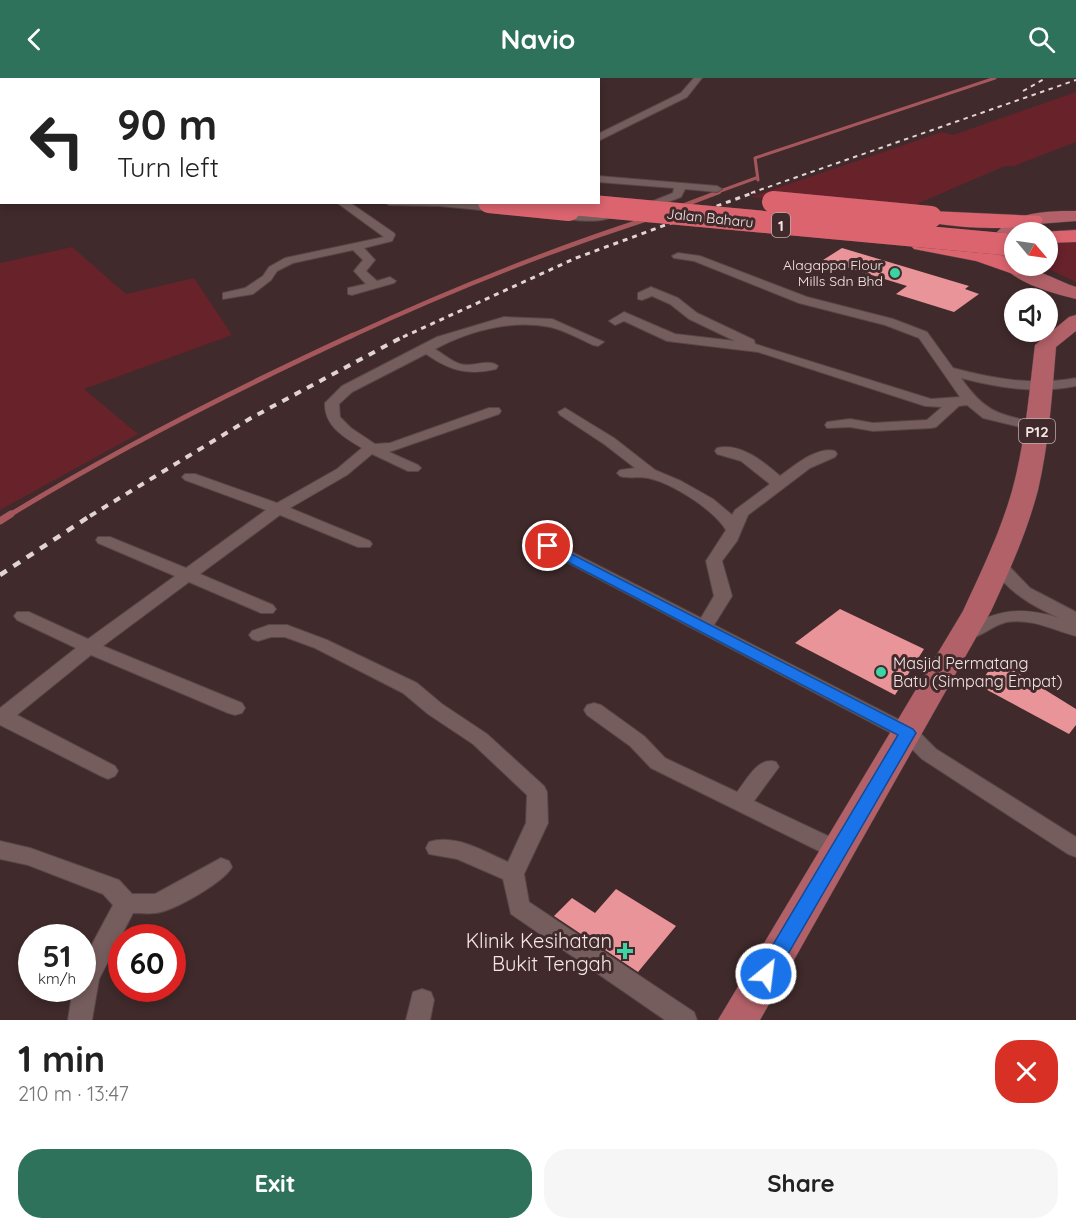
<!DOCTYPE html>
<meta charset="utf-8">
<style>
:root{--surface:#fff;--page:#f6f6f6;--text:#222;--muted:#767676;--accent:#2e725c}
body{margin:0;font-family:Quicksand,sans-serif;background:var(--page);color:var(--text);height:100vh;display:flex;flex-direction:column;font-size:22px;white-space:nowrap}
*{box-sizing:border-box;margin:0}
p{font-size:20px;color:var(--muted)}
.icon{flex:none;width:33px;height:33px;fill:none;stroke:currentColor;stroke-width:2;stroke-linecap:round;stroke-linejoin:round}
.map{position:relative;height:942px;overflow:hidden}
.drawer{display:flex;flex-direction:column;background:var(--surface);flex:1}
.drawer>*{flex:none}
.top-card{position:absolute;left:0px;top:0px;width:600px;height:126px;box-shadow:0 3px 9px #0003;background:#fff;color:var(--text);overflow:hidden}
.needle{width:39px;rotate:119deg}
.controls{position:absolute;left:1004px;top:144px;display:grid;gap:12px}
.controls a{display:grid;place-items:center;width:54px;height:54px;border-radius:50%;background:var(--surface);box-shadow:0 3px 9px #0003;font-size:30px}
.speed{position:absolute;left:18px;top:846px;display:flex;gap:12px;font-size:30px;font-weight:700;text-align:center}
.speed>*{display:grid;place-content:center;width:78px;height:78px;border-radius:50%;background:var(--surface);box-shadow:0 3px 9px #0003;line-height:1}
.speed small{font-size:15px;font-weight:400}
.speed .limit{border:9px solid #d22;background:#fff;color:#111}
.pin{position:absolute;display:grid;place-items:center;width:51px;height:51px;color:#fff;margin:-26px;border:3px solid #fff;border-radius:50%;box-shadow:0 2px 6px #0007}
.me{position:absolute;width:66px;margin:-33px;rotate:29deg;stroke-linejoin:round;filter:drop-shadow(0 0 4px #0008)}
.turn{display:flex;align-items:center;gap:21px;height:126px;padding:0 18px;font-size:27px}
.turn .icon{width:78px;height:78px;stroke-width:2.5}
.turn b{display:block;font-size:42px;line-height:51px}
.round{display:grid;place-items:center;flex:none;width:63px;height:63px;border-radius:24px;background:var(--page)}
.head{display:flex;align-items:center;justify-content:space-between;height:102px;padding:0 18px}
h1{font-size:36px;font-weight:800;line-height:45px}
.button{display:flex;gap:12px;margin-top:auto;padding:12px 18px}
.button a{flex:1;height:69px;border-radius:24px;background:var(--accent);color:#fff;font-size:24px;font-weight:800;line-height:69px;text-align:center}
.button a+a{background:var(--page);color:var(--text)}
header{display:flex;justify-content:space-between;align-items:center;height:78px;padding:0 18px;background:var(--accent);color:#fff;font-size:27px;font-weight:800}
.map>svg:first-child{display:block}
</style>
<header><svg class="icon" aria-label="back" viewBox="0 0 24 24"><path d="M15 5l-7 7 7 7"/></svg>Navio<svg class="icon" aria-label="search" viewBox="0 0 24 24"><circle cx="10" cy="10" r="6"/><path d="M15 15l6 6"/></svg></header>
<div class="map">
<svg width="1076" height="942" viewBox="0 0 1076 942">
<rect width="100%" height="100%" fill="#402a2b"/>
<!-- green -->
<g fill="#68222a">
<polygon points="1076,14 1076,64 1014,88 1005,88 912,128 880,131 751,119 942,54 953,57"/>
<polygon points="1076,151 1076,204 1042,188 1047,188 1047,156"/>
<polygon points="72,169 126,216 194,200 232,257 84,311 138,356 0,432 0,185"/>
</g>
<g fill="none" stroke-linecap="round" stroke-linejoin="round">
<!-- stream-far3 -->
<g stroke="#a6575c" stroke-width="3">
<polyline points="758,102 755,80 995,0"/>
<polyline points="715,115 756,100"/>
</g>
<!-- stream-far2 -->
<g stroke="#a6575c" stroke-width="4.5">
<polyline points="682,128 719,114"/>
<path d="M 349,259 C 446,214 545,174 647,141"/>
</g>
<!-- stream-far1 -->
<path stroke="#a6575c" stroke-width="5" d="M 8,438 C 119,370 234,312 353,257"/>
<!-- stream -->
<polyline stroke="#a6575c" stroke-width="7" points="0,443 11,436"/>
</g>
<!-- building -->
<g fill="#e99498">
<polygon points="842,170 969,208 965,211 979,216 954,234 896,216 907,208 823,182"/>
<polygon points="840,531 924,571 895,617 795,565"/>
<polygon points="997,582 1076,631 1076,647 1069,656 978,607"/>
<polygon points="616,811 676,848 638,894 554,838 572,820 595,835"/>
</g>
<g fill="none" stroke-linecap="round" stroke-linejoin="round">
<!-- street casing -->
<g stroke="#584646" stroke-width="2">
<g id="street">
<polygon points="122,0 131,0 132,2 123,2"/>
<polygon points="166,0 180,0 164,2"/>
<polygon points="206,0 234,0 236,2 207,2"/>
<polygon points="329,0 337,0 328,2"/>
<polygon points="432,0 440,0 431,2"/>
<polygon points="694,0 702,0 687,19 598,63 598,56 681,15"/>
<rect x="0" y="50" width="2" height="6"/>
<polygon points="598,98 717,108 722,111 717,114 685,111 681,119 642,134 637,131 638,129 673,115 674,110 598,104"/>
<polygon points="336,124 349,124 394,155 395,157 392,163 364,170 375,182 366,193 377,203 390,199 396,203 394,205 352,217 348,216 348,210 366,206 354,193 363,182 353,172 293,185 277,193 271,202 253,216 223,221 223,215 245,210 263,198 269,189 285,180 384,159"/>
<path d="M 384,124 C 407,124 492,120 506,131 L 501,134 L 440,128 L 389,127 Z"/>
<path d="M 556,133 C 566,134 612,134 616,137 C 602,147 569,142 552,138 L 551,136 Z"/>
<path d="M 678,175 L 700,178 L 807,219 L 893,241 L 927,254 L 953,290 C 994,301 1034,308 1076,300 L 1076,308 C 1037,316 999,310 961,300 C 987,337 1000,336 1042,346 L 1044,349 L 1037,353 L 983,340 L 967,327 L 959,328 L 936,349 L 931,350 L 873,353 L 850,349 L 827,350 L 825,347 L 827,344 L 850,341 L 873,345 L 927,342 L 942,329 L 925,328 L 758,274 L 667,263 L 624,243 L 615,247 L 609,243 L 624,234 L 675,256 L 735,263 L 689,241 L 670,226 L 652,218 L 642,222 L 638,221 L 638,215 L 651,209 L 678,220 L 697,235 L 754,262 L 755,266 L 931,321 L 960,319 L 919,260 L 885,247 L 799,225 L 694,183 L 674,180 L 672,178 Z"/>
<path d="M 504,239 L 552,241 L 604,264 L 598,268 L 593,267 C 580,261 564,252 550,249 C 512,241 468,253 435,271 C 443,276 451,283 460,286 C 472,290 489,280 498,288 L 496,291 C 467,298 449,292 426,276 L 352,314 L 339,326 L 340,339 L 351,350 L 375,366 L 390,365 L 489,330 L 499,330 L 501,333 L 499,336 L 389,374 L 418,387 L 421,390 L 418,393 L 408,393 L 372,376 L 347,397 L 290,430 L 370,463 L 372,466 L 370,469 L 358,469 L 280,437 L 200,496 L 273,527 L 276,531 L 273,535 L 261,535 L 189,504 L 103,568 L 242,625 L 245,630 L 242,635 L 235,637 L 228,635 L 91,577 L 17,637 L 115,688 L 118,693 L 115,698 L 108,701 L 101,698 L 0,647 L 0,630 L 76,570 L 17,542 L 14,538 L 17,534 L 29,534 L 88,561 L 175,498 L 98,465 L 96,462 L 98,459 L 110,459 L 186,490 L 266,432 L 185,402 L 182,399 L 185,396 L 195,396 L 277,425 L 337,391 L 362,370 C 344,359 324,348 325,325 L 342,308 L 437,259 Z"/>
<path d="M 565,330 L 614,360 L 655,392 L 681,403 L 713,421 L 732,437 L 735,432 L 770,406 L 741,383 L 717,376 L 715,373 L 717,370 C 740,364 764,384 780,398 C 794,388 817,368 835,373 L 837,376 L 835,379 L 810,390 L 748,437 L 737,463 L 722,483 L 732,518 L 714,547 L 915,650 L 936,671 L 1076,759 L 1076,779 L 1068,776 L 922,681 L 901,660 L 542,471 L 540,468 L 542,465 L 554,465 L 701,540 L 714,518 L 706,483 L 726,452 C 713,431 672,405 648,400 C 639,398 629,401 620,398 L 617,395 L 620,392 L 635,390 L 604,366 L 560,337 L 558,334 Z"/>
<path d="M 998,482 L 1004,483 L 1030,510 L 1076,534 L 1076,558 C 1053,552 1032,540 1007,544 C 991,547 976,565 960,560 L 957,556 L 960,552 C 996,533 1019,527 1059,540 C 1030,527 1007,513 990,487 L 992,483 Z"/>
<path d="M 269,547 L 287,547 L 327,562 L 417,605 L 442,626 L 487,656 L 544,708 L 547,714 L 548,745 L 524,796 L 529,824 L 694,934 L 697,942 L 665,942 L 511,836 L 503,801 L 457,781 L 429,776 L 426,770 L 429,764 C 455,755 485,774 508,784 L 526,745 L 527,717 L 473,666 L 428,636 L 403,615 L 315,570 L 285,559 L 271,559 L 258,563 L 252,561 L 249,557 L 252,553 Z"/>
<path d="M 594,625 L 601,627 L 644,658 L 665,680 L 737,714 C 747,702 758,678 776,684 L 779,689 L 754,723 L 847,767 L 850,773 L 847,779 L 839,782 L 831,779 L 651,690 L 630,668 L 587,637 L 584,632 L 587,627 Z"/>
<path d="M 0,763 L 30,770 L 119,802 L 132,816 L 155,816 L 221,780 L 229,783 L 232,789 C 224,804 174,833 156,835 C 149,836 140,835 133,835 L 99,901 L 92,942 L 68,942 L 73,910 L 82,910 L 82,885 L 113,827 L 103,816 L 28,787 L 0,781 Z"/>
<polygon points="422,911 431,914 434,922 430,942 406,942 413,914"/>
</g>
</g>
<!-- primary casing -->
<g stroke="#584646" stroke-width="1">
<g id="primary">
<path d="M 1076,133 L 1076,143 L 1037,146 L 1014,154 L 1010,170 L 1014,178 L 1014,188 C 1033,188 1057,203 1076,209 L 1076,221 C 1046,213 988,199 993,159 C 1011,133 1048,133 1076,133 Z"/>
<path d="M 1076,237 L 1076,253 L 1056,269 C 1052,317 1049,365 1038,412 C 1027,454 1009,494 991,533 L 760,942 L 718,942 L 963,533 C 981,494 1000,455 1012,413 C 1025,366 1029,316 1035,267 L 1069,239 Z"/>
</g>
</g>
<!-- highway casing -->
<g stroke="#584646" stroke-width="1">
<g id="highway">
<rect x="0" y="62" width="2" height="10"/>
<path d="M 931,133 L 1040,138 L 1043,142 L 1040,146 C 1014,153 950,150 924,143 L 921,139 L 924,135 Z"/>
<polygon points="1076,152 1076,164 1047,165 1047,154 1040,154"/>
<polygon points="921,161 981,171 1014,182 1014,188 1025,188 1027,190 1024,195 1016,197 976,183 914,171 910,167 914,163"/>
</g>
</g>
<!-- street -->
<use href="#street" fill="#765d5d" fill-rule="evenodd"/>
<!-- primary -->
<use href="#primary" fill="#b36168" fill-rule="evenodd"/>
<!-- highway -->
<use href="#highway" fill="#db646f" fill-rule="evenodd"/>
<!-- rail-far3 -->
<g stroke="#e2d3d3" stroke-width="2" stroke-dasharray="4.5 4.5" stroke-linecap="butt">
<polyline points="1023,13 1046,0"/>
<polyline points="751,115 1076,2"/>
</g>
<!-- rail-far2 -->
<polyline stroke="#e2d3d3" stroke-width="3" stroke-dasharray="5 5" stroke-linecap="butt" points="403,259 576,180 755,114"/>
<!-- rail-far1 -->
<polyline stroke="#e2d3d3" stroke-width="4" stroke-dasharray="7 7" stroke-linecap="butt" points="90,438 251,340 406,257"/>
<!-- rail -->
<polyline stroke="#e2d3d3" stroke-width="4.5" stroke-dasharray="8 8" stroke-linecap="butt" points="0,497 93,436"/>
<!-- highway-bridge casing -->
<g stroke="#584646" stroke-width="22" stroke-linecap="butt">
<g id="highway-bridge">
<polyline points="489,124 569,132"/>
<polyline points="549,124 1014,167"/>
<polyline points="773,124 931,139"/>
</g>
</g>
<!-- highway-bridge -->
<use href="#highway-bridge" stroke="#db646f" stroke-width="22"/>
</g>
<!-- route -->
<polygon fill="#1a73e8" stroke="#114b97" stroke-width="1.5" points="548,464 913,651 916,655 773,902 766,905 759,902 756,896 759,890 898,657 543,471 541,468 543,465"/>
<!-- markers -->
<g fill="#3dd4a3" stroke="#402a2b" stroke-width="2">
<circle cx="895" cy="195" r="6"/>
<circle cx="881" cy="594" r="6"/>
<path d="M622 864h6v6h6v6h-6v6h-6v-6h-6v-6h6z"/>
</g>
<g text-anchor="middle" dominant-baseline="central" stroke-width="6" stroke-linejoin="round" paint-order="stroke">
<!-- far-street labels -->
<g font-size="14" fill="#f5e6e6" stroke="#402a2b">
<text transform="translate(710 140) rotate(6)">Jalan Baharu</text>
</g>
<!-- far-poi labels -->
<g font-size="14" fill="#f5e6e6" stroke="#402a2b" text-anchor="end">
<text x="883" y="187">Alagappa Flour<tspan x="883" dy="16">Mills Sdn Bhd</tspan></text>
</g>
<!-- shield labels -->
<g fill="#402a2b" stroke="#bfaeae" stroke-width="1.5">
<rect x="772" y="135" width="18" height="24" rx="4.5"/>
<rect x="1019" y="341" width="36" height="24" rx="4.5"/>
</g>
<g font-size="15" font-weight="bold" fill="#f5e6e6">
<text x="781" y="147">1</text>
<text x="1037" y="353">P12</text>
</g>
<!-- poi labels -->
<g font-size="16" fill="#f5e6e6" stroke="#402a2b" text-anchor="start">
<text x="893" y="585">Masjid Permatang<tspan x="893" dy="18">Batu (Simpang Empat)</tspan></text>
</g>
<!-- near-poi labels -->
<g font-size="20" fill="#f5e6e6" stroke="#402a2b" text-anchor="end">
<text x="612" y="862">Klinik Kesihatan<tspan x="612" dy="23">Bukit Tengah</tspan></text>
</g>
</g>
</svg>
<div class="controls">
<a><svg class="needle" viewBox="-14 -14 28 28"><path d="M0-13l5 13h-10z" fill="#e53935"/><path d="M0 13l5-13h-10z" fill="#767676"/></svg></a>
<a><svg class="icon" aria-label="sound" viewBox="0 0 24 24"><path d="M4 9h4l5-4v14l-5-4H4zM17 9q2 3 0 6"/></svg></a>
</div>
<div class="speed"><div>51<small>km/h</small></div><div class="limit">60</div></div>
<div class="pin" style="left:548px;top:468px;background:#d93025"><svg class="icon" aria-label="arrive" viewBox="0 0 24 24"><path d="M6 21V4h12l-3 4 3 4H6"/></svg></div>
<svg class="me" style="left:766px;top:896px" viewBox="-20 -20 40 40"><circle r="17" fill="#1a73e8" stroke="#fff" stroke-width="3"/><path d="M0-11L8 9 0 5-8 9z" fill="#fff"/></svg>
<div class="top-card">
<div class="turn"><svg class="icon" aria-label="left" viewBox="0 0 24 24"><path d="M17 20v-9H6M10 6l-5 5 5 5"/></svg><div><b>90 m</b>Turn left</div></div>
</div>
</div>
<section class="drawer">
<div class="head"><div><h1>1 min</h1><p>210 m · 13:47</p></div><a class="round" style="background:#d93025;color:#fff"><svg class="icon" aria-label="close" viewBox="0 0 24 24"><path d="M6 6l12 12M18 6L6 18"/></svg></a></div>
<div class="button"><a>Exit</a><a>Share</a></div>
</section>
